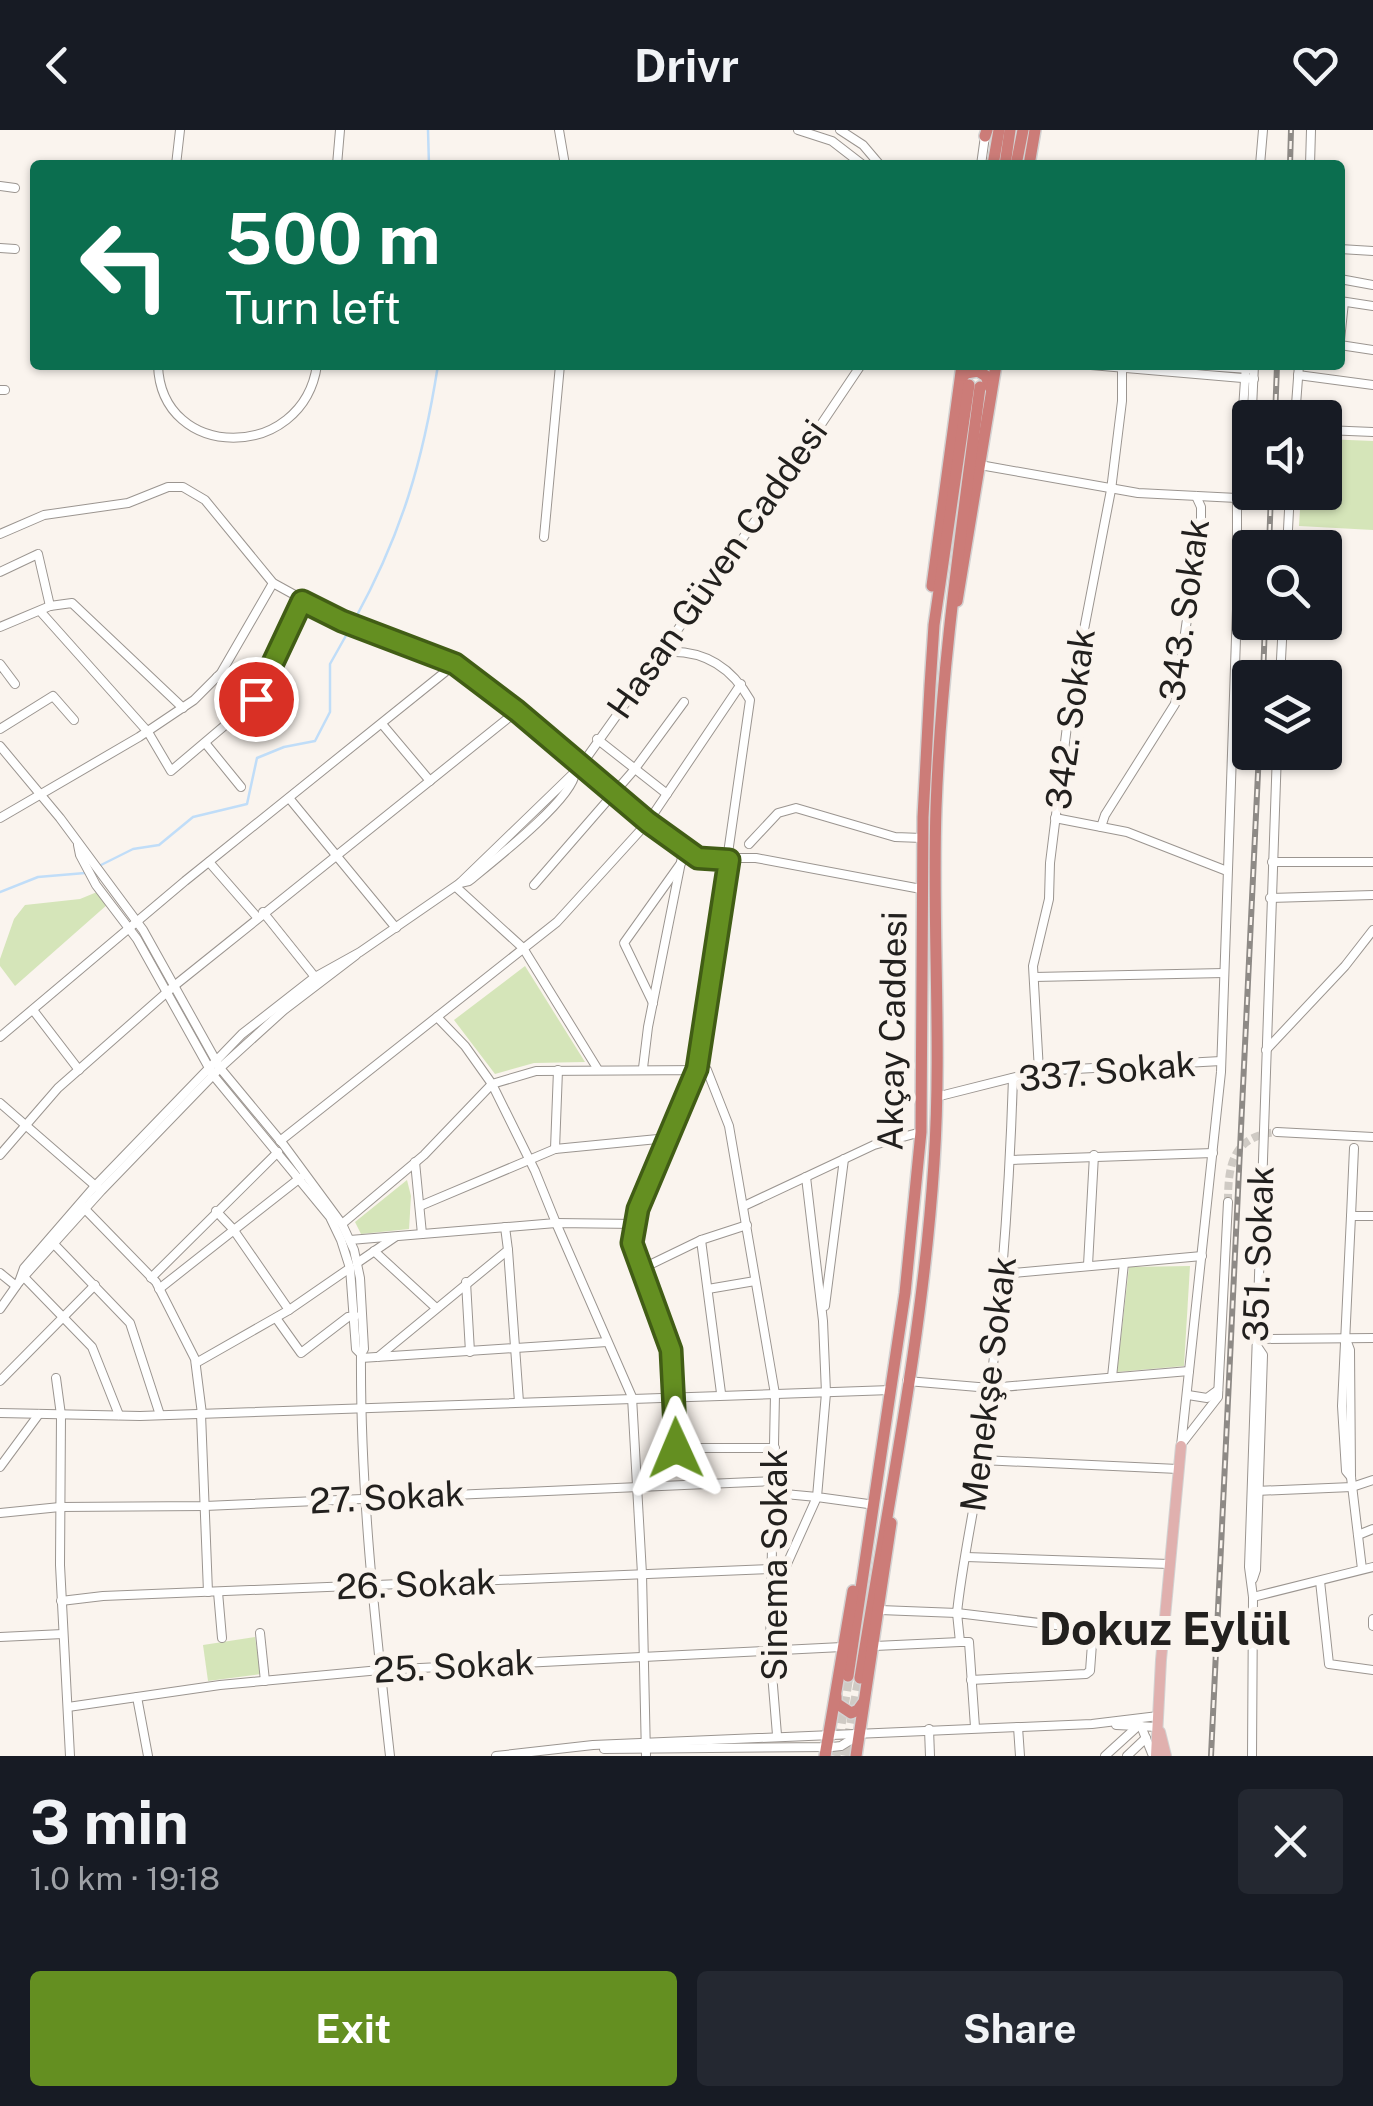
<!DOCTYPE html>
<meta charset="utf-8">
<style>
:root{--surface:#171b24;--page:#242831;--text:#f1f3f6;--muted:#9ea1a6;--accent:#648f21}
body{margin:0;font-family:"Public Sans",sans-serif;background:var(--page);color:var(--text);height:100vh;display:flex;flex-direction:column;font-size:38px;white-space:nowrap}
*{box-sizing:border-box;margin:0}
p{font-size:32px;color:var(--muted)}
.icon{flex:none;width:55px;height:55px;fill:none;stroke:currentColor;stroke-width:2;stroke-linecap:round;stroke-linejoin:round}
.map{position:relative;height:1626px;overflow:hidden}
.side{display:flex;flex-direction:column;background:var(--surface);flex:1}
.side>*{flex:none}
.top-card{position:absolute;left:30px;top:30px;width:1315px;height:210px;border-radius:10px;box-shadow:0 2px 8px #0004;background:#0b6e4f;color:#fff;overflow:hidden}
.tools{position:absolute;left:1232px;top:270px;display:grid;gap:20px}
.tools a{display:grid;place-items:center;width:110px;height:110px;border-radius:10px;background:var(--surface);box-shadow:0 2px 8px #0004;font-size:50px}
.pin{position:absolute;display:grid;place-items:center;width:85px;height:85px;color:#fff;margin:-42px;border:5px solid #fff;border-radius:50%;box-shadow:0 2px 10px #0007}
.me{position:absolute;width:110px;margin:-55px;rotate:359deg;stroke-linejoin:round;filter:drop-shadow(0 0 8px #0008)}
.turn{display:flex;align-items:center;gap:35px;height:210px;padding:0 30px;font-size:45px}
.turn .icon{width:130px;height:130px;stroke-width:2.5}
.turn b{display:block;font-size:70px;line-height:85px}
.round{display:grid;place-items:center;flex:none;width:105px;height:105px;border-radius:10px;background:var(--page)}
.headline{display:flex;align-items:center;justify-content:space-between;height:170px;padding:0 30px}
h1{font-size:60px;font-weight:700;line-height:75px}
.cta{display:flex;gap:20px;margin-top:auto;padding:20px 30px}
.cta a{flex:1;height:115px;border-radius:10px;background:var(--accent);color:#fff;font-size:40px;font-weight:700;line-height:115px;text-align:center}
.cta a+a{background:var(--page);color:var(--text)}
header{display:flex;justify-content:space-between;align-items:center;height:130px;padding:0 30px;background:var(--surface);font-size:45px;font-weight:700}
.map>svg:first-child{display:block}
</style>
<header><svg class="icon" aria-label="back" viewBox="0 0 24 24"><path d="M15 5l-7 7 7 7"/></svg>Drivr<svg class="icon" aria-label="heart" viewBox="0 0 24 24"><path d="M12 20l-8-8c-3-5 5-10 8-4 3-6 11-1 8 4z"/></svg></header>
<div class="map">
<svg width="1373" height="1626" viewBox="0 0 1373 1626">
<rect width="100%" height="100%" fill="#faf4ee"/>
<!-- green -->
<g fill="#d5e5b9">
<polygon points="1325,309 1373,311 1373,400 1299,396 1301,363 1325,362"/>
<polygon points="97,762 108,774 15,856 0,836 0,829 14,789 25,775 80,769"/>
<polygon points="525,836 585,932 534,933 495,944 454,890"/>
<polygon points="407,1050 411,1066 409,1099 361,1104 355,1092"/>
<polygon points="1190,1136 1184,1236 1117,1242 1129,1137"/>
<polygon points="255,1507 261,1544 208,1551 203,1515"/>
</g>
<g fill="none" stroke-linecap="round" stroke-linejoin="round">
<!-- stream -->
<g stroke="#c0ddf8" stroke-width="2.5">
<polyline points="428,0 429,35"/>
<path d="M 355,489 C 402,403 423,331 438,235"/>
<polyline points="101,735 133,719 159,715 193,687 247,674 257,628 284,617 315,611 330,582 330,534 348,502"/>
<polyline points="0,762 38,747 85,743"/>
</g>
<!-- minor-tunnel -->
<path stroke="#cfcac4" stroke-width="8" stroke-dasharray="8 4" stroke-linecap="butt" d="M 1228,1072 C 1228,1034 1233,1006 1277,1002"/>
<!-- highway-tunnel -->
<g stroke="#cfcac4" stroke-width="11" stroke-dasharray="11 5.5" stroke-linecap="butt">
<polyline points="835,1626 848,1546"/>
<polyline points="846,1626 860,1548"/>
</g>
<!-- minor casing -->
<g stroke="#9b9590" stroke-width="10">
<g id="minor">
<polyline points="559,0 565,35"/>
<polyline points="798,0 832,11 863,35"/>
<polyline points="840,0 863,15 880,35"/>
<polyline points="176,35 180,0"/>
<polyline points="337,35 340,0"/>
<polyline points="981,35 985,6"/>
<polyline points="1260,35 1263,0"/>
<polyline points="1310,35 1311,0"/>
<polyline points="0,56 15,58"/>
<polyline points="0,118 15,119"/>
<polyline points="1340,119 1373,121"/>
<polyline points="1340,149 1373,155"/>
<polyline points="1340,171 1373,176"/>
<polyline points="1340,210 1344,172"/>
<polyline points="1340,215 1373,220"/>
<path d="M 158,235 C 161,332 303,332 317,235"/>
<polyline points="1091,235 1254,249"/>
<polyline points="1191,235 1249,239"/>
<polyline points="1298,245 1373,255"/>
<polyline points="0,260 5,260"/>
<polyline points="1295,288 1299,235"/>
<polyline points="1247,291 1252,278 1254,235"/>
<polyline points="1325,300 1373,302"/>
<polyline points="980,335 1138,363 1237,368"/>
<polyline points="0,404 44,385 128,373 168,357 183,357 205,370 273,453 342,491 455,534 517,581 648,692 698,728 756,728 921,759"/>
<polyline points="544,407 560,235"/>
<polyline points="1287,418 1290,362"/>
<polyline points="0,442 38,424 50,476"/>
<polyline points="40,481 148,602 171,641 256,569 302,471"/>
<polyline points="0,497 50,476 72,473 183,578"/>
<path d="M 663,522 C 702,519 731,536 750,570 L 697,939 L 639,1079 L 632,1113 L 671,1221 L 676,1318 L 775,1318"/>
<polyline points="0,534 15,554"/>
<polyline points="217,547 256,569"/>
<polyline points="1280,548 1283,492"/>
<polyline points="382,594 430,651"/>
<polyline points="0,599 53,566 74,590"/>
<polyline points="597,609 667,664"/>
<polyline points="206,614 241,657"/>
<path d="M 0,616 L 60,688 L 143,800 L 220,938 L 283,1014 L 342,1094 L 354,1120 L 360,1148 L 364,1219 L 361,1224 C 360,1359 375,1492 390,1626"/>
<polyline points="289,668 396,798"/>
<polyline points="0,688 139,607 194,570 221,543 273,453"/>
<polyline points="1055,688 1127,702 1227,741"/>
<polyline points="1101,697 1105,685 1175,574 1201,390 1201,377 1196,366"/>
<polyline points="749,714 778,683 796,678 895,707 922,708"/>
<polyline points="78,715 80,725 96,755 137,809 213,945 330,1087 341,1110 350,1138 356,1219 361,1224"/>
<polyline points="209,732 257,787"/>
<polyline points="1272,732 1373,732"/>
<polyline points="460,753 580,637 777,360 861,235"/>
<polyline points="534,755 634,640 684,572"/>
<polyline points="456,757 523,818 597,938"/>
<polyline points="1270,768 1373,765"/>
<polyline points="263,782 315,847"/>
<polyline points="1034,847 1224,843"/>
<polyline points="653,873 624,813 681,733"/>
<polyline points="33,880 79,940"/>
<polyline points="437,887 465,916 492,954 536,941 707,940 729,996 775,1264 770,1519 777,1605"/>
<polyline points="0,907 185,751 455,534"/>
<polyline points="1266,920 1345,836 1373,800"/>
<polyline points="643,938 648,897 684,717"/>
<polyline points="1039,941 1033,836 1049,769 1050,733 1070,572 1111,360 1122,271 1122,238"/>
<polyline points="936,967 1039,941 1221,931"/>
<polyline points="0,973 99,1059"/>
<polyline points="1277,1002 1373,1007"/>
<polyline points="280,1011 557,792 648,692 741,554"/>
<polyline points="555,1019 558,940"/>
<polyline points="0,1025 58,958 174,856 517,581"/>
<polyline points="1011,1030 1213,1023"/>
<polyline points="415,1032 422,1104"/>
<polyline points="806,1047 823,1191 826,1263 817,1367 868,1374"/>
<polyline points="420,1076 555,1019 668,1008"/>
<polyline points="744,1076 874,1015 921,1002"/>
<polyline points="83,1077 156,1152 195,1229 202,1284"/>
<polyline points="216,1081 233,1099 289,1180 350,1138"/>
<polyline points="1351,1086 1354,1018"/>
<polyline points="342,1094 424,1025 492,954 535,1041 556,1093 350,1110"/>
<polyline points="636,1094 556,1093 632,1267 642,1444 646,1626"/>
<polyline points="701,1110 747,1095"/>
<polyline points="53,1113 130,1193 160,1285"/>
<polyline points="508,1120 519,1272"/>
<polyline points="374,1121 435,1177"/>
<polyline points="357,1133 395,1107"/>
<polyline points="1088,1135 1094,1025"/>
<polyline points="641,1139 701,1110 721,1263"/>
<polyline points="0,1143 16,1156"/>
<polyline points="1003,1144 1202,1126"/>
<polyline points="24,1147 92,1217 119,1285"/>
<polyline points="151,1148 278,1022"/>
<path d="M 19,1152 L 24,1138 L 95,1056 L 242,904 L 315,847 L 360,822 L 460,753 L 469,751 C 492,732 573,669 575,643"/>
<polyline points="466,1152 470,1222"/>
<polyline points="159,1159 300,1048"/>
<polyline points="708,1159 755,1151"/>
<polyline points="825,1176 844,1029"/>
<polyline points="0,1179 19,1152 101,1061 220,938 284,880 356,825"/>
<polyline points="276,1188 301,1223 348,1187 355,1186"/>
<polyline points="1256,1209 1373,1208"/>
<polyline points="1347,1212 1350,1220 1351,1347 1362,1439"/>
<polyline points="378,1227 508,1120 505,1097"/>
<polyline points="361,1228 607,1212"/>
<polyline points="196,1233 289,1180"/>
<polyline points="1112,1247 1124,1133"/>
<polyline points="56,1248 61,1285 60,1435 70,1626"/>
<polyline points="0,1251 95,1155"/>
<polyline points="907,1251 990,1258 1189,1241"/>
<polyline points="1188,1265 1207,1268 1218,1260"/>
<polyline points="0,1283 140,1286 891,1260"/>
<polyline points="201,1284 208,1462"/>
<polyline points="1183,1312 1218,1267 1228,1072"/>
<polyline points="1181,1316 1221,942 1237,479 1237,368 1246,235"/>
<polyline points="981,1330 1178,1339"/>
<polyline points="0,1337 39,1284"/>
<polyline points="1351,1347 1346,1341 1342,1276 1351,1086 1373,1086"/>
<polyline points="1256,1361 1352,1357 1373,1350"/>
<polyline points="0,1383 60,1377 205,1376 774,1351"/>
<polyline points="1358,1405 1373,1399"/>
<polyline points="966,1427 1169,1434"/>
<polyline points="1253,1449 1256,1440 1263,1225 1257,1216"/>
<polyline points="1320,1451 1329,1534 1373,1540"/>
<polyline points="218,1462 222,1508"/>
<polyline points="773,1465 817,1367 774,1363"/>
<polyline points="1253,1467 1373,1437"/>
<polyline points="61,1471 103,1466 771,1439"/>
<path d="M 880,1480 L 957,1483 C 962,1433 974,1382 981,1331 C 999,1204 1009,1076 1013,948"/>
<polyline points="1373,1489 1373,1496"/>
<polyline points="260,1503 265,1551"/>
<polyline points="0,1507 63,1504"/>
<polyline points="960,1512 969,1512 975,1597"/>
<polyline points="875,1516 960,1512 957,1483 1163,1508"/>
<polyline points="971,1550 1086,1544 1090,1541 1093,1500"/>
<polyline points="137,1567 148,1626"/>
<polyline points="68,1577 220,1555 380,1540 842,1517"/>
<polyline points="1116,1595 1157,1597"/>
<polyline points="1141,1596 1153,1626"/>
<polyline points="1018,1597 1020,1626"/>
<polyline points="929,1599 930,1626"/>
<polyline points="604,1619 832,1617 841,1616 857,1606"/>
<polyline points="496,1626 593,1615 1092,1594 1158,1586"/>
<polyline points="1105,1626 1138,1596"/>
<polyline points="1127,1626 1146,1608"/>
<polyline points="1252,1626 1253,1467 1249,1437 1277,622"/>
</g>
</g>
<!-- major casing -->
<g stroke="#d3d2d2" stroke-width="12">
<g id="major">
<polyline points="1160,1602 1166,1626"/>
<polyline points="1156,1626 1161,1530 1181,1316"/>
</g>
</g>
<!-- highway casing -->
<g stroke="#d3d2d2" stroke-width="14">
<g id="highway">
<polyline points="985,6 987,0"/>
<polyline points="993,35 999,0"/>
<polyline points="1005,35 1010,0"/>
<polyline points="1016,35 1023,0"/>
<polyline points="1029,35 1035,0"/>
<polyline points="961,249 966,243 978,241 986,246 990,257"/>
<polyline points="932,456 962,235"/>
<polyline points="957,471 996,235"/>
<polyline points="848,1546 905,1163 921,1002 923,687 930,556 934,495 969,255"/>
<path d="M 860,1548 C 887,1378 923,1205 934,1033 C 942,914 932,796 936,678 C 941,536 962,397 980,257"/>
<polyline points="836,1566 836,1573 851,1583 858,1580 863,1573"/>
<polyline points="825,1626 853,1461"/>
<polyline points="856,1626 891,1393"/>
</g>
</g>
<!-- minor -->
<use href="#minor" stroke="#fff" stroke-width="8"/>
<!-- major -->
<use href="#major" stroke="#e0b0ae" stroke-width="10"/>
<!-- highway -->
<use href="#highway" stroke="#cc7c78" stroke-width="11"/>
<!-- rail casing -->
<g stroke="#8e8a86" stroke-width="6">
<g id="rail">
<polyline points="1290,35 1291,0"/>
<polyline points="1275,288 1277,235"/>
<polyline points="1269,418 1271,362"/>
<polyline points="1263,548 1265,492"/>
<polyline points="1211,1626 1259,622"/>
</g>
</g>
<!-- rail -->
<use href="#rail" stroke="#faf4ee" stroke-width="2.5" stroke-dasharray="8" stroke-linecap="butt"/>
</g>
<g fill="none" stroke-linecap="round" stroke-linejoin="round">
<!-- route casing -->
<g stroke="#415d15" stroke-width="25">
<polyline id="route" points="256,569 302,471 342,491 455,534 517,581 648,692 698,728 729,730 697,939 638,1079 632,1113 671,1220 676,1318"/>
</g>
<!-- route -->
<use href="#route" stroke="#648f21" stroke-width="18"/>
</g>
<g text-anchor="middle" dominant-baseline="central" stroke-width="10" stroke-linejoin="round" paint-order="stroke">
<!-- street labels -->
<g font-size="35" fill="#22201e" stroke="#faf4ee">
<text transform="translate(717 439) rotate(-55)">Hasan Güven Caddesi</text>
<text transform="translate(1184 480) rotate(-82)">343. Sokak</text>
<text transform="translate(1070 589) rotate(-82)">342. Sokak</text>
<text transform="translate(892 901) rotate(-89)">Akçay Caddesi</text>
<text transform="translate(1107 941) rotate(-5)">337. Sokak</text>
<text transform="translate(1258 1124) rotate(-88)">351. Sokak</text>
<text transform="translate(988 1254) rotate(-83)">Menekşe Sokak</text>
<text transform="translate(387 1367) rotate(-3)">27. Sokak</text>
<text transform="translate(774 1435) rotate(-90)">Sinema Sokak</text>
<text transform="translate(416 1454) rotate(-2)">26. Sokak</text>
<text transform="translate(454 1536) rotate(-3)">25. Sokak</text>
</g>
<!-- district labels -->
<g font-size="45" font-weight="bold" fill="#22201e" stroke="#faf4ee">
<text x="1165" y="1498">Dokuz Eylül</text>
</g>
</g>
</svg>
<div class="tools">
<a><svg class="icon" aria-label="sound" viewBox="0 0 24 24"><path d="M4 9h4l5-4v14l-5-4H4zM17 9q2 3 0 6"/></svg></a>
<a><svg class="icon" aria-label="search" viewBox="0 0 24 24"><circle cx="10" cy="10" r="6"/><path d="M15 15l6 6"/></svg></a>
<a><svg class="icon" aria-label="layers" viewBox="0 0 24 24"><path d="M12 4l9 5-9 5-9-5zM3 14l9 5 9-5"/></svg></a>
</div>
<div class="pin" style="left:256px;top:569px;background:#d93025"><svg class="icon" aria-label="arrive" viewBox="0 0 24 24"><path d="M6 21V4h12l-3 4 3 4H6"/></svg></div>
<svg class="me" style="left:676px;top:1318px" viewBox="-20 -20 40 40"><path d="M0-17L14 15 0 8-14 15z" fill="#648f21" stroke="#fff" stroke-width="4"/></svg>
<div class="top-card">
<div class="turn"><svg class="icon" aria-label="left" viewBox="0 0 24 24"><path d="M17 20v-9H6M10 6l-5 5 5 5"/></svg><div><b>500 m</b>Turn left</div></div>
</div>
</div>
<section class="side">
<div class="headline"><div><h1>3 min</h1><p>1.0 km · 19:18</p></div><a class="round"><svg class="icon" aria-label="close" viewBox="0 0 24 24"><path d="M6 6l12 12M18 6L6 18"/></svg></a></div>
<div class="cta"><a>Exit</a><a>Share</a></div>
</section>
